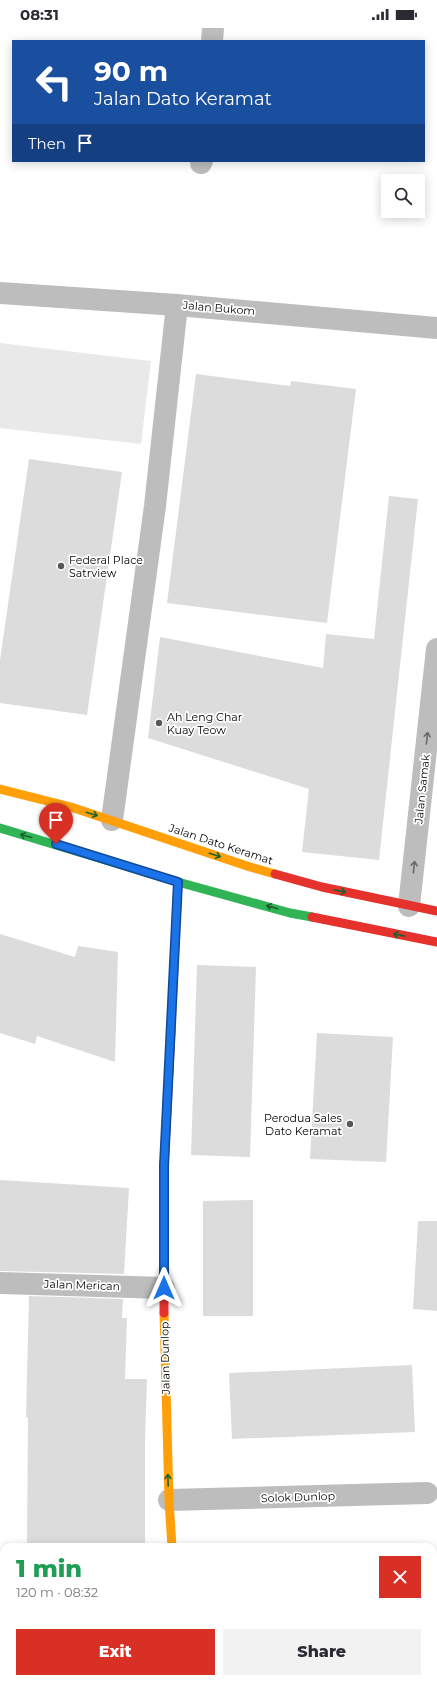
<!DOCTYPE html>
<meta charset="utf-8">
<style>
:root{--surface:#fff;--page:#f2f2f3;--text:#2b2b33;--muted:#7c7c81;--accent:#d93025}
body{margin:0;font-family:Montserrat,sans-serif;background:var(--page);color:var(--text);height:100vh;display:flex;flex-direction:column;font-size:15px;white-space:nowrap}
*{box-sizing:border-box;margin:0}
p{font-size:13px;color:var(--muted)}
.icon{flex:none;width:22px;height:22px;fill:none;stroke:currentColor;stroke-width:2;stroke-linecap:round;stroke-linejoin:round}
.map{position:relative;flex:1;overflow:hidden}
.panel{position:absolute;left:0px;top:1515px;width:437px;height:140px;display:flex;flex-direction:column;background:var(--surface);border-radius:12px 12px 0 0;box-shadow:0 2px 10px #0003}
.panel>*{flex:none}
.top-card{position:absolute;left:12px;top:12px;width:413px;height:122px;border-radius:0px;box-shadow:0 2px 10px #0003;background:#1a4fa0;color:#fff;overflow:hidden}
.tools{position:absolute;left:381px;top:146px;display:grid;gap:8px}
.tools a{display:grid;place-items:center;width:44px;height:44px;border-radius:0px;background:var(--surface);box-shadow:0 2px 10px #0003;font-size:20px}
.pin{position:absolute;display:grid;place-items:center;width:34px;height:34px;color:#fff;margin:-41px -17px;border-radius:50% 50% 50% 0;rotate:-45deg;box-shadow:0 0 4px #0007}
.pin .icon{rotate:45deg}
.me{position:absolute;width:44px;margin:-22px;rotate:0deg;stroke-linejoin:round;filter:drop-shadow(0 0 3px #0008)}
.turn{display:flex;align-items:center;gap:14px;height:84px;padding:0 16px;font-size:18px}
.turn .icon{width:52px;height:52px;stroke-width:2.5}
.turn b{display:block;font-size:28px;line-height:34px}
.then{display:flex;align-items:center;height:38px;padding:0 16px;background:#0003;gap:8px;font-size:15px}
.round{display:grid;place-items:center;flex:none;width:42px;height:42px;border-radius:0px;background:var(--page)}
.headline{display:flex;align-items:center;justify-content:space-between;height:68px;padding:0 16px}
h1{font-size:24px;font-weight:800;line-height:30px;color:#1e9e55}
.action{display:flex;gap:8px;margin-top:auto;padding:8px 16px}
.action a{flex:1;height:46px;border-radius:0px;background:var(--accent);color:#fff;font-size:16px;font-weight:800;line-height:46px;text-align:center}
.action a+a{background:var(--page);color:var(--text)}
.status{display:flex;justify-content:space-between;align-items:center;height:28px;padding:0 20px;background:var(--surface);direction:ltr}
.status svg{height:11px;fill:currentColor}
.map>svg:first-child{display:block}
</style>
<div class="status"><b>08:31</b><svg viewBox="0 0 49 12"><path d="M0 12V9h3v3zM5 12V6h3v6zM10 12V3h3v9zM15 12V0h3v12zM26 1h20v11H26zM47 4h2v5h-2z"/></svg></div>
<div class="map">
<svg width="437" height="1655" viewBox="0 0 437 1655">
<rect width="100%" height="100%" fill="#fff"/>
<!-- green -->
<polygon fill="#e9e9e9" points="0,315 151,333 141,416 0,400"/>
<!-- building -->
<g fill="#dcdcdc">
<polygon points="196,346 290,358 291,353 356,361 327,595 167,575"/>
<polygon points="29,431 122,444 87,687 0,675 0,632"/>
<polygon points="389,468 418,471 379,832 302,824 309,761 148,710 160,609 323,640 326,606 374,611"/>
<polygon points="0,906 75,929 78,918 118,924 115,1034 37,1008 35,1016 0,1005"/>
<polygon points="197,937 256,939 250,1129 191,1127"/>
<polygon points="317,1005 393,1009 386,1134 310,1131"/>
<polygon points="0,1152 129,1160 124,1246 0,1243"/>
<polygon points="253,1172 253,1288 203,1288 203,1173"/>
<polygon points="418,1193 437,1193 437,1283 413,1281"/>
<polygon points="29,1268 123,1271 122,1290 127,1290 125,1351 147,1351 145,1413 145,1519 27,1519 28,1390 26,1389"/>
<polygon points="412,1337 415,1404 232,1411 229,1345"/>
</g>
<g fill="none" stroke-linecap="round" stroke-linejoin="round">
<!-- street -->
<g stroke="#bdbdbd" stroke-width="22">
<polyline points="212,13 213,0"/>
<polyline points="201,135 202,133"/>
<polyline points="0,265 177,277 437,300"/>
<polyline points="112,792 155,478 177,277"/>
<polyline points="409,878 437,621"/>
<polyline points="0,1255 164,1260"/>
<polyline points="169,1472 427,1465"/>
<polyline points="183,1651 183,1655"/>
</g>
<!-- fast -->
<polyline stroke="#30b455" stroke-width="9" points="0,800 178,854 290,885 312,889"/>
<!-- slow -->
<g stroke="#ff9f0a" stroke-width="9">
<polyline points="0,761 71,779 250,839 275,846"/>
<polyline points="171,1003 178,854"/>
<polyline points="164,1285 169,1472 172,1519"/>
</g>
<!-- jam -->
<g stroke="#e5322d" stroke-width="9">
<polyline points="275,846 322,859 437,883"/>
<polyline points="312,889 437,914"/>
<polyline points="164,1285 164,1138 171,1003"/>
</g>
</g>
<!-- one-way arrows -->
<defs><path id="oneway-shaft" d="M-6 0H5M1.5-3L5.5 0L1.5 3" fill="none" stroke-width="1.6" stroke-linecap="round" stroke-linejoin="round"/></defs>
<g stroke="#686868">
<use href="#oneway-shaft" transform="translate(427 710) rotate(-84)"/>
<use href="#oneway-shaft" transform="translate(414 839) rotate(-84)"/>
</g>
<g stroke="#1a632f">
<use href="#oneway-shaft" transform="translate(92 786) rotate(17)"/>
<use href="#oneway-shaft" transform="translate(26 808) rotate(-165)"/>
<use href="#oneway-shaft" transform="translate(215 827) rotate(18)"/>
<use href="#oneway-shaft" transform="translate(340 863) rotate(12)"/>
<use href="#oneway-shaft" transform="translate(272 879) rotate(-164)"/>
<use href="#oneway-shaft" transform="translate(399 907) rotate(-169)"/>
<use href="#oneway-shaft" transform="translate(168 1452) rotate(-92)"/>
</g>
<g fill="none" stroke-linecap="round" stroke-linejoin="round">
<!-- route casing -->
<g stroke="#114b97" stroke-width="10">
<polyline id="route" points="56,816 178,854 164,1138 164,1260"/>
</g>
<!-- route -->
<use href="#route" stroke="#1a73e8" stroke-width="7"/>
</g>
<!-- markers -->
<g fill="#595959" stroke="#fff" stroke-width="1.5">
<circle cx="61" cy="538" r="4"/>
<circle cx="159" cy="695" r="4"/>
<circle cx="350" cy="1096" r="4"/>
</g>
<g text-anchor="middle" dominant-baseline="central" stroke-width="3.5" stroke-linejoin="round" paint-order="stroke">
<!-- street labels -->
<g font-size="11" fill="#000" stroke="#fff">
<text transform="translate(219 280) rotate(5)">Jalan Bukom</text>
<text transform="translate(422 761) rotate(-84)">Jalan Samak</text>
<text transform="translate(221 816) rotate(18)">Jalan Dato Keramat</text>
<text transform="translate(82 1257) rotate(2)">Jalan Merican</text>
<text transform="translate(165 1330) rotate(-91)">Jalan Dunlop</text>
<text transform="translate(298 1469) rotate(-2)">Solok Dunlop</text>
</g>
<!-- poi labels -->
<g font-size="11" fill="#000" stroke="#fff" text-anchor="start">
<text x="69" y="532">Federal Place<tspan x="69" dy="13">Satrview</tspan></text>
<text x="167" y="689">Ah Leng Char<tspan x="167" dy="13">Kuay Teow</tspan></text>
<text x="342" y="1090" text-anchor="end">Perodua Sales<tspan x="342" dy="13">Dato Keramat</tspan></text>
</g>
</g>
</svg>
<div class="tools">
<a><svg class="icon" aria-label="search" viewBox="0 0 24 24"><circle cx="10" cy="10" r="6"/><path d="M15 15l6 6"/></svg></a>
</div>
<div class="pin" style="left:56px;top:816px;background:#d93025"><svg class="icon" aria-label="arrive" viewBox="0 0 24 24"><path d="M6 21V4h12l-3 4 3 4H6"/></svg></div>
<svg class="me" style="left:164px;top:1260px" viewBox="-20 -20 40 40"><path d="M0-17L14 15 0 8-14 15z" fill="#1a73e8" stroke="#fff" stroke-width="4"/></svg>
<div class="top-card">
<div class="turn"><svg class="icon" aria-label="left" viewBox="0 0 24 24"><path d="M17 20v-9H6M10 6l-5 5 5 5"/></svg><div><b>90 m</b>Jalan Dato Keramat</div></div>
<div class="then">Then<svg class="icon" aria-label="arrive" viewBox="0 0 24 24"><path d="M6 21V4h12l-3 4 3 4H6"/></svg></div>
</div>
<section class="panel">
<div class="headline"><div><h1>1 min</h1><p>120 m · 08:32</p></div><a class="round" style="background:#d93025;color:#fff"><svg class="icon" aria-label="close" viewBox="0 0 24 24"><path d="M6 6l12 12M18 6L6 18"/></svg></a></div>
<div class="action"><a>Exit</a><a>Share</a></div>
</section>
</div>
